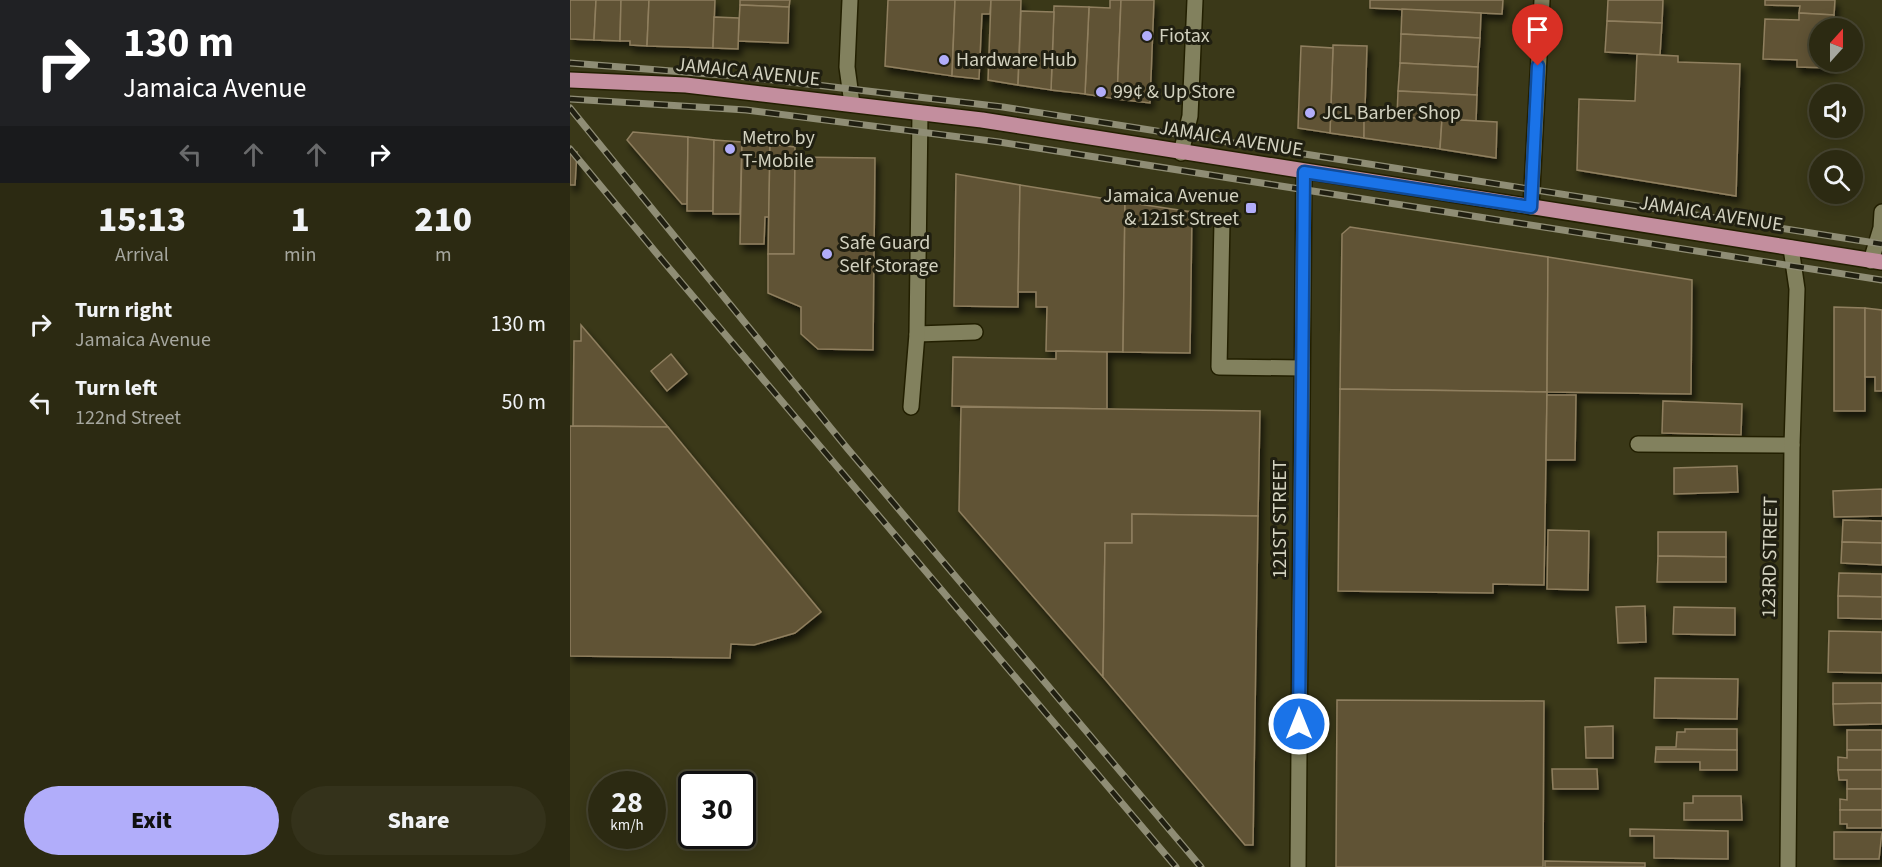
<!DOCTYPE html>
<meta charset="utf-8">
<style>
:root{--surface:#2c2a12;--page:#34321b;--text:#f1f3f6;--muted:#a6a79f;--line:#484632;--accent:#b1adfa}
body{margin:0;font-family:"Source Sans 3",sans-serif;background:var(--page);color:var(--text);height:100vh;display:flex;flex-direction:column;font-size:22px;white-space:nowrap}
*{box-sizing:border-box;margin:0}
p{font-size:20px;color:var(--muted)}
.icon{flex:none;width:33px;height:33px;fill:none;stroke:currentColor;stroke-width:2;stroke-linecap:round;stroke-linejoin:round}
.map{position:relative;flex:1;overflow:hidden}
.drawer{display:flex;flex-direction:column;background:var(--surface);width:570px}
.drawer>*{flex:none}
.banner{background:#202124;color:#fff;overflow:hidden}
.needle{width:39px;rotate:21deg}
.fabs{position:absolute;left:1239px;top:18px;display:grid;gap:12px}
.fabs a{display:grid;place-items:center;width:54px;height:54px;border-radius:50%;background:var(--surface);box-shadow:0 3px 15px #0003,0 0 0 2px var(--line);font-size:30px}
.speed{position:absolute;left:18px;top:771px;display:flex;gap:12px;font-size:30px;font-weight:700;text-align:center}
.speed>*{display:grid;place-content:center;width:78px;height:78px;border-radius:50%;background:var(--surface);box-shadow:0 3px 15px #0003,0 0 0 2px var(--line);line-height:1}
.speed small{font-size:15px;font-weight:400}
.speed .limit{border:3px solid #111;border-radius:9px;background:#fff;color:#111}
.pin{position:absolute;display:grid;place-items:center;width:51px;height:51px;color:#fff;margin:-62px -26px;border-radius:50% 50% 50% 0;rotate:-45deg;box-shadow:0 0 6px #0007}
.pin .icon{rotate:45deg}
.me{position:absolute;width:66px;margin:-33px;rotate:0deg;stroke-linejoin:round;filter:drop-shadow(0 0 4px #0008)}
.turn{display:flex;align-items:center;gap:21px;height:126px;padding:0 24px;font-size:27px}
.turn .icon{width:78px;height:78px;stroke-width:2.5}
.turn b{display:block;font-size:42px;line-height:51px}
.lanes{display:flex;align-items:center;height:57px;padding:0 24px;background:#0003;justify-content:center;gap:30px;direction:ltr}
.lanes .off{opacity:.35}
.eta{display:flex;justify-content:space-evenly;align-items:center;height:102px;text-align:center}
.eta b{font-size:36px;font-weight:800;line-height:42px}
.cta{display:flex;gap:12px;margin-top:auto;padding:12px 24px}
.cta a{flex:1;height:69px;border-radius:36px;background:var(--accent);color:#111;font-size:24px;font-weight:800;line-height:69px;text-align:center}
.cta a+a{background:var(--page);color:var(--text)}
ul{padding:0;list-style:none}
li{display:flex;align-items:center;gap:18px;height:78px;padding:0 24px}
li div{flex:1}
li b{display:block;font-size:22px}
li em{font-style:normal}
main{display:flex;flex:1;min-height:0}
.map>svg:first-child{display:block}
</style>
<main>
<section class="drawer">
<div class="banner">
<div class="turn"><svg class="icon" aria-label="right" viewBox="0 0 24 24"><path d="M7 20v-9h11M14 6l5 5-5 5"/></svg><div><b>130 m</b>Jamaica Avenue</div></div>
<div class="lanes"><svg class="icon off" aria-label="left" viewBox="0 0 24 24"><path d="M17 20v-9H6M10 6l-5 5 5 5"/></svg><svg class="icon off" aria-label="ahead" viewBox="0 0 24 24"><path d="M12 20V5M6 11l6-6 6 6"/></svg><svg class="icon off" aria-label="ahead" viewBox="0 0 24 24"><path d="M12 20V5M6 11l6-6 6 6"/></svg><svg class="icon" aria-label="right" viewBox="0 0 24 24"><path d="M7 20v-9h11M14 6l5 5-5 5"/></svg></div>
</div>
<div class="eta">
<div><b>15:13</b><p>Arrival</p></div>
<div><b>1</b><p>min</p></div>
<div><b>210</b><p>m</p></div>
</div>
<ul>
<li><svg class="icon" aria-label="right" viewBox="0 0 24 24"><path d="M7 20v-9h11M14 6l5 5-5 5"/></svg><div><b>Turn right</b><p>Jamaica Avenue</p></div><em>130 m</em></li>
<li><svg class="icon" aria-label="left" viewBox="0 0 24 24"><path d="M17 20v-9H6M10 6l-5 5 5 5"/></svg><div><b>Turn left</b><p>122nd Street</p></div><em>50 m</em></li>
</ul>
<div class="cta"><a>Exit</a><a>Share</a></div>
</section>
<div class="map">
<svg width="1312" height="867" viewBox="0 0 1312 867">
<defs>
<filter id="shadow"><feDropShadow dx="3.5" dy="6" stdDeviation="3" flood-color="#0009"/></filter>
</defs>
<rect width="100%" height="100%" fill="#3a3818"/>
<!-- building -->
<g fill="#615334" stroke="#8f7f5f" stroke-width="1.5" filter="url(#shadow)">
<polygon points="0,0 26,0 24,40 0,39"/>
<polygon points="26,0 51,0 50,41 24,40"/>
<polygon points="51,0 79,0 77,46 60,45 60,41 50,41"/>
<polygon points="79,0 145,0 143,48 77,46"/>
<polygon points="170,0 220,0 219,7 170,5"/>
<polygon points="318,0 385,0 382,76 315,66"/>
<polygon points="385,0 421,0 420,14 412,14 409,79 382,76"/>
<polygon points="421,0 451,0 448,85 418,80"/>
<polygon points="540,0 551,0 547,99 515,94 519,7 540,8"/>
<polygon points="551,0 584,0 580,103 547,99"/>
<polygon points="800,0 933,0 932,14 800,8"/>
<polygon points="1038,0 1093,0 1092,23 1037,21"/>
<polygon points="1195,0 1265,0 1264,15 1229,13 1230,6 1195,5"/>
<polygon points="170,5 219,7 218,43 168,41"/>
<polygon points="484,6 519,7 515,94 481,90"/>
<polygon points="832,9 911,13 910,38 831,34"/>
<polygon points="451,11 484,12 481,90 448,85"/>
<polygon points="1229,13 1264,15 1264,28 1250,28 1250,62 1262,62 1262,68 1227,67 1227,60 1193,59 1195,19 1229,20"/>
<polygon points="144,17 169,18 168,49 143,48"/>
<polygon points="1037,21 1092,23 1090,55 1035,52"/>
<polygon points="831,34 910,38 908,67 830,63"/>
<polygon points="763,45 797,46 794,138 760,133"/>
<polygon points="731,46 763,48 760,133 728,128"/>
<polygon points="1067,54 1108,56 1108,62 1170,64 1166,196 1007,170 1009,99 1065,101"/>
<polygon points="830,63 908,67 907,95 828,91"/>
<polygon points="828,91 907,95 906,121 827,118"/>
<polygon points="794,116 872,119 870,149 794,138"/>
<polygon points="872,119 927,122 926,158 870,149"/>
<polygon points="63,132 118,137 117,204 112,204 57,140"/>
<polygon points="118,137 144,140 143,211 117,211"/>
<polygon points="144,140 172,142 170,214 143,214"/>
<polygon points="172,142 200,144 199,217 195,217 194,244 170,244"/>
<polygon points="200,144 225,147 224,254 198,254"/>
<polygon points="0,152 7,152 5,185 0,185"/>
<polygon points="225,157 305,158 303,350 248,349 231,334 231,307 198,293 198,254 224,254"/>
<polygon points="386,174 450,185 448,307 384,306"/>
<polygon points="450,185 555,202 553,352 476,351 477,307 466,307 466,292 448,292"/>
<polygon points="555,202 622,212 620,353 553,352"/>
<polygon points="780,227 978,257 977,392 770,389 772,234"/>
<polygon points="978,257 1122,280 1121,394 977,392"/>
<polygon points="1264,307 1295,308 1295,411 1264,411"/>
<polygon points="1295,308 1312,310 1312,391 1305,391 1305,377 1295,377"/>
<polygon points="11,325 98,427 3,426 4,341 11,341"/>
<polygon points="486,351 537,352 537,409 382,406 383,357 486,359"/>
<polygon points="101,354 117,374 97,391 81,371"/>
<polygon points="770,389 977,392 974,585 923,584 923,593 768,591"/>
<polygon points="977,395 1006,395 1005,460 976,460"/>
<polygon points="1093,401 1172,404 1171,435 1092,433"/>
<polygon points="391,407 690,411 688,516 562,514 562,543 535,543 533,677 389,511"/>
<polygon points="0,426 98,427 251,612 225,633 184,645 161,644 160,658 0,656"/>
<polygon points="1167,466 1168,492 1104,494 1104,468"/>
<polygon points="1312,489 1312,516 1264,517 1263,491"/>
<polygon points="562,514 688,516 683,845 675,845 533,677 535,543 562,543"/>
<polygon points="1273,520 1312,521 1312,543 1272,542"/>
<polygon points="978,530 1019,531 1018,590 977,589"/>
<polygon points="1088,532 1156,532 1156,557 1088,556"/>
<polygon points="1272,542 1312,543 1312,565 1271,563"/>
<polygon points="1088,556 1156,557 1156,582 1087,582"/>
<polygon points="1269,573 1312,574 1312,597 1268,596"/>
<polygon points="1268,596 1312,597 1312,619 1268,618"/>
<polygon points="1075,606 1076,642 1048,643 1046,607"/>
<polygon points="1104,607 1165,608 1165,635 1103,634"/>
<polygon points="1259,631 1312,632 1312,673 1258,672"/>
<polygon points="1085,678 1168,679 1167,719 1084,718"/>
<polygon points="1263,683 1312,683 1312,703 1263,704"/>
<polygon points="767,700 974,701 973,867 766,867"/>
<polygon points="1312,703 1312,724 1264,725 1263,704"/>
<polygon points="1043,726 1043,758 1016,758 1015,727"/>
<polygon points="1115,729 1167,729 1167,750 1086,749 1086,747 1106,747 1107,732 1115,732"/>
<rect x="1277" y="730" width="35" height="20"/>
<polygon points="1086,749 1167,750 1167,770 1130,770 1130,762 1085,762"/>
<polygon points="1277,750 1312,750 1312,770 1268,770 1268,757 1277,758"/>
<polygon points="982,769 1027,769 1028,789 983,789"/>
<polygon points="1268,770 1312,770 1312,789 1277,789 1277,780 1269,780"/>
<polygon points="1277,789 1312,789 1312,810 1270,810 1270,799 1277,800"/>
<polygon points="1123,796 1171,796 1172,820 1114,820 1114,803 1123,803"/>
<polygon points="1270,810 1312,810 1312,828 1277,828 1277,824 1270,824"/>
<polygon points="1060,829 1158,831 1158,859 1084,858 1084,836 1060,836"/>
<polygon points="1264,832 1312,832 1309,859 1264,859"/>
<polygon points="975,861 1075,863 1075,867 975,867"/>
</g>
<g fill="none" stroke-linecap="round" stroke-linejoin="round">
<!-- minor casing -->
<g stroke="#221f00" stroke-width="18">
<g id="minor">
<polyline points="280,0 277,67 282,104"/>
<polyline points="611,153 620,116 625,0"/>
<polyline points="961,207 972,0"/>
<polyline points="652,222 649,367 732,368"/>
<polyline points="1301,261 1311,228 1312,212"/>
<polyline points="347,334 405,332"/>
<polyline points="341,407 347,334 350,113"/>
<polyline points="1068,444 1222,445"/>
<polyline points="728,867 734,172"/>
<polyline points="1218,867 1222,445 1227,289 1221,248"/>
</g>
</g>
<!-- major casing -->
<g stroke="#221f00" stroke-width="18">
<polyline id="major" points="0,80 116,85 412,120 1312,262"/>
</g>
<!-- minor -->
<use href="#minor" stroke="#82815e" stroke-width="15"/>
<!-- major -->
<use href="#major" stroke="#c38e9e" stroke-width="15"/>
<!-- rail casing -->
<g stroke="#8f8d75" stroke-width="7">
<g id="rail">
<polyline points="0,63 178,77 433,107 1312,244"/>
<polyline points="0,99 176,110 429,142 1312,280"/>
<polyline points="0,108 277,448 631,867"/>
<polyline points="0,149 88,255 606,867"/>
</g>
</g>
<!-- rail -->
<use href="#rail" stroke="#201f11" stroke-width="4.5" stroke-dasharray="14" stroke-linecap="butt"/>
</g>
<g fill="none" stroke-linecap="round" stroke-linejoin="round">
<!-- route casing -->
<g stroke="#114b97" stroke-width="15">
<polyline id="route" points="729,724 734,172 961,207 968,66"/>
</g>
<!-- route -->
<use href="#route" stroke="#1a73e8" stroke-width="10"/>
</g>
<!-- markers -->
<g fill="#b1adfa" stroke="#201f11" stroke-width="2">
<circle cx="577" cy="36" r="6"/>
<circle cx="374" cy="60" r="6"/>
<circle cx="531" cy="92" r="6"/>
<circle cx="740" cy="113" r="6"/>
<circle cx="160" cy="149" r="6"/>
<rect x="675" y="202" width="12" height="12" rx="3"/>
<circle cx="257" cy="254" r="6"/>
</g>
<g text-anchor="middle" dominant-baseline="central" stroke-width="6" stroke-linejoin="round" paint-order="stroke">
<!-- poi labels -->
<g font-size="20" fill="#d3d2c0" stroke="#201f11" text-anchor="start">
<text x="589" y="36">Fiotax</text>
<text x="386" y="60">Hardware Hub</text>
<text x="543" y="92">99¢ &amp; Up Store</text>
<text x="752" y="113">JCL Barber Shop</text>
<text x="172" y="138">Metro by<tspan x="172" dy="23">T-Mobile</tspan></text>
<text x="669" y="196" text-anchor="end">Jamaica Avenue<tspan x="669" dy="23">&amp; 121st Street</tspan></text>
<text x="269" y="243">Safe Guard<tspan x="269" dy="23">Self Storage</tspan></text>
</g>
<!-- street labels -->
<g font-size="20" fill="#d3d2c0" stroke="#201f11">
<text transform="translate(178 72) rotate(6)">JAMAICA AVENUE</text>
<text transform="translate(661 139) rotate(9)">JAMAICA AVENUE</text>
<text transform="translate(1141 214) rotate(9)">JAMAICA AVENUE</text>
<text transform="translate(710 519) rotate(-90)">121ST STREET</text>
<text transform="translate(1200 557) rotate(-89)">123RD STREET</text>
</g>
</g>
</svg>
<div class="fabs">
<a><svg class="needle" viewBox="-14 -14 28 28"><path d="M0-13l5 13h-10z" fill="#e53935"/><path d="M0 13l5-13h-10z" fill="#a6a79f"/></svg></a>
<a><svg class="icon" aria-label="sound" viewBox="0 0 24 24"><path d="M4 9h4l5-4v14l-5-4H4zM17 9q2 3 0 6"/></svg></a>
<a><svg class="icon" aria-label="search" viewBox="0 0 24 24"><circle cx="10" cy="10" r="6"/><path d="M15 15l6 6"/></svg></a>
</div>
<div class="speed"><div>28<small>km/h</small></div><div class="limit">30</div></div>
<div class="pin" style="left:968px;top:66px;background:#d93025"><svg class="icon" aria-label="arrive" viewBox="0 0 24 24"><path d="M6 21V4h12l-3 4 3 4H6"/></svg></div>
<svg class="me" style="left:729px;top:724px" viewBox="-20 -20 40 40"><circle r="17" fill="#1a73e8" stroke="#fff" stroke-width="3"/><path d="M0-11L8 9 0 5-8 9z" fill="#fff"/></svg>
</div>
</main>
